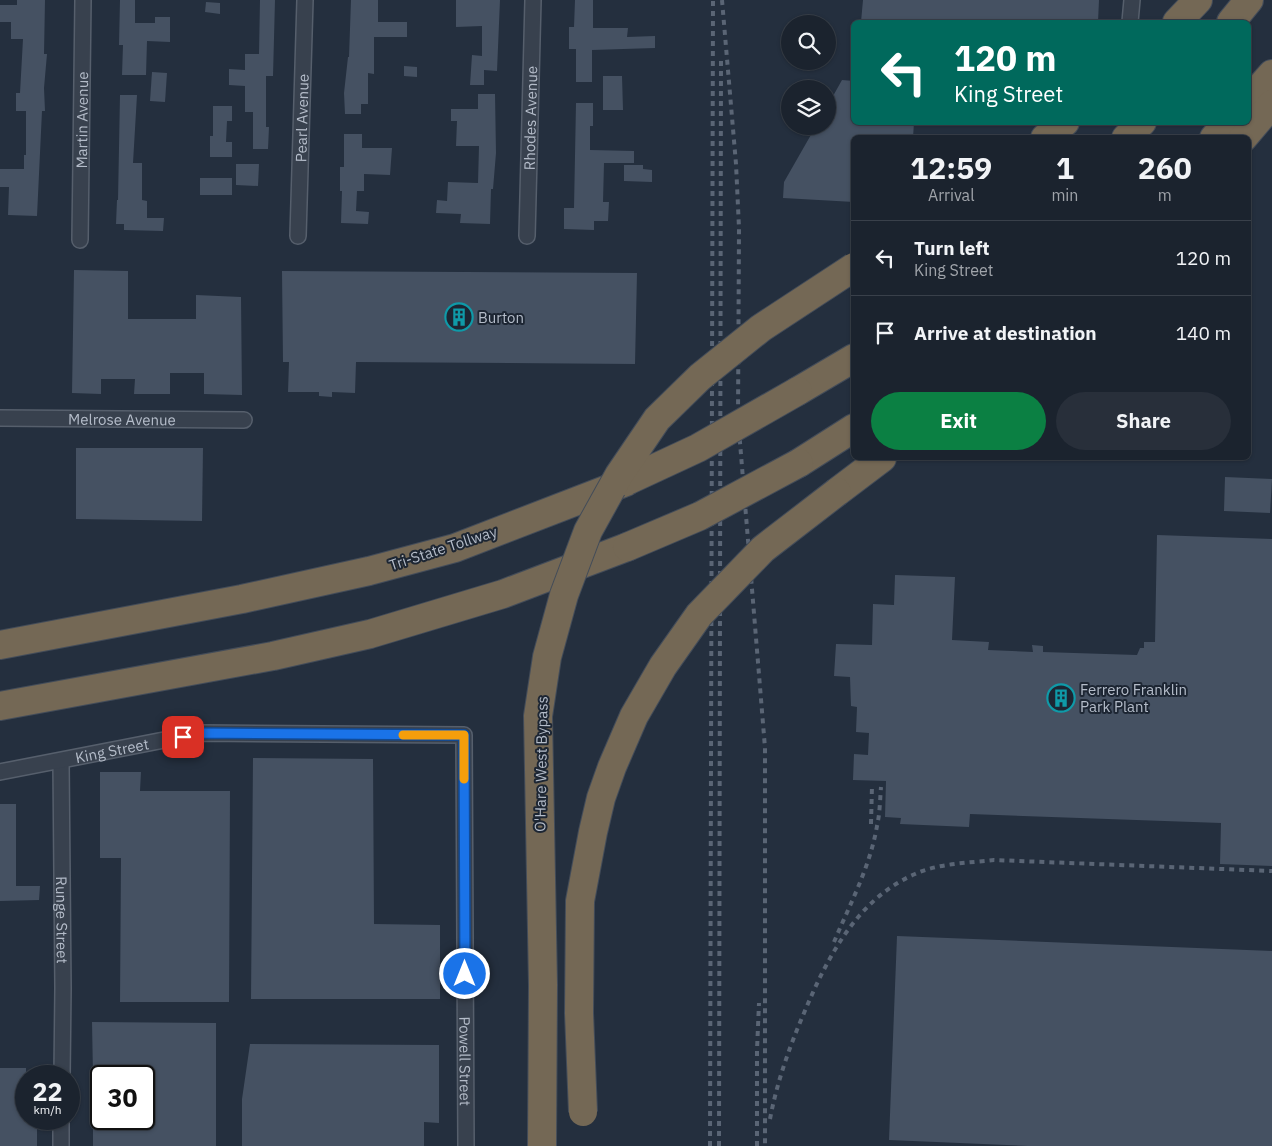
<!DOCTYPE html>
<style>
:root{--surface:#1b232e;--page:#282f3a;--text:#f1f3f6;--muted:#a0a4aa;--line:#39404a;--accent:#0b8043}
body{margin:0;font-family:"IBM Plex Sans",sans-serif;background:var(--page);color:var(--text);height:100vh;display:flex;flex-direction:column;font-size:19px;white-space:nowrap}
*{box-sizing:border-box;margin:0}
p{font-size:16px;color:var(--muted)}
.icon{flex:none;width:28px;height:28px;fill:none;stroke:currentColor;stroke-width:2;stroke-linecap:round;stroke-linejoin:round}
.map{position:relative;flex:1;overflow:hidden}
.side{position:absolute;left:851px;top:135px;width:400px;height:325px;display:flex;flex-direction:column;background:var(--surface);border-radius:8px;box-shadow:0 1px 4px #0004,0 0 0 1px var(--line)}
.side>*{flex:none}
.banner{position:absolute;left:851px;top:20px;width:400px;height:105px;border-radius:8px;box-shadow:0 1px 4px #0004,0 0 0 1px var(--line);background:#00695c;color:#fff;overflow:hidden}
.tools{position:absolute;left:781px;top:15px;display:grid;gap:10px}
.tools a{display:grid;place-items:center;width:55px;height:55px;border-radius:50%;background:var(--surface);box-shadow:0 1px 4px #0004,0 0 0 1px var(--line);font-size:25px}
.speed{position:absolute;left:15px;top:1065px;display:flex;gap:10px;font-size:25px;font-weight:700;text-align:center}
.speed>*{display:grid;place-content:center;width:65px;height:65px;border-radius:50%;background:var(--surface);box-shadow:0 1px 4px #0004,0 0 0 1px var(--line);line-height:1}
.speed small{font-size:12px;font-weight:400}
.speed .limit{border:2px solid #111;border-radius:8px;background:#fff;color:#111}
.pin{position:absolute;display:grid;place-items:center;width:42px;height:42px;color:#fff;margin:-21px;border-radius:10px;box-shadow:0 2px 8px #0006}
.me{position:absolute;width:55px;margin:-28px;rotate:0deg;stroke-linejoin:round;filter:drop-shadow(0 0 4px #0008)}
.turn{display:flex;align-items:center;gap:18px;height:105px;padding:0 20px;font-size:22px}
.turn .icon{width:65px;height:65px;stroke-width:2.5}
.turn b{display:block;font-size:35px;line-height:42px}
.eta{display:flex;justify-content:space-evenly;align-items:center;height:85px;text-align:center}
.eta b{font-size:30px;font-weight:700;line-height:35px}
.cta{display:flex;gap:10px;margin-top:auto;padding:10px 20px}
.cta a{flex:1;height:58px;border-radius:30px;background:var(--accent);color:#fff;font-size:20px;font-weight:700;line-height:58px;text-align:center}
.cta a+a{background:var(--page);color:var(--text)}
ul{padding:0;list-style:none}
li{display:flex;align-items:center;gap:15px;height:75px;padding:0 20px;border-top:1px solid var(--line)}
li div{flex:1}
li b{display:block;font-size:19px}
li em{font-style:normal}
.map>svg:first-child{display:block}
</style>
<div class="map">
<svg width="1272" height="1146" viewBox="0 0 1272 1146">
<rect width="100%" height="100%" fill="#242f3e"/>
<!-- building -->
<g fill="#455162">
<polygon points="17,0 45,0 44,54 47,54 44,88 45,111 42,111 37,216 8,215 9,187 0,187 0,169 24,169 24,155 26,155 26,111 16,111 16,93 20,93 23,39 11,39 11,22 0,22 0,5 17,5"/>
<polygon points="120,0 135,0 135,23 155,23 155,17 170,17 170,42 147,41 146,75 122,75 123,45 119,45"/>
<polygon points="260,0 275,0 273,76 266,76 266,127 269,127 268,149 253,149 253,112 245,112 245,86 229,85 229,69 245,70 245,54 259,54"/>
<polygon points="351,0 378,0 378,22 407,22 407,37 374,37 374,74 368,73 368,104 361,104 361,114 345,114 344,93 348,57 349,57"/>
<polygon points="456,0 500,0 497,71 484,70 484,85 470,85 472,55 482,56 482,26 456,27"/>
<polygon points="575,0 593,0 593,28 628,28 627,37 655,36 655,48 592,50 592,82 576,82 576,49 569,49 569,27 574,27"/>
<polygon points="863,0 1099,0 1098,22 861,22"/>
<polygon points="206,2 220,3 220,14 205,12"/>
<polygon points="404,66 417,67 417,77 404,76"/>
<polygon points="152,72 167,73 165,102 150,101"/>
<polygon points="603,76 622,76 623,110 603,110"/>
<polygon points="842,80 854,81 854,122 914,122 913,138 854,138 854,202 783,198 784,182 816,126 828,126 828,105"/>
<polygon points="478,94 495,94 496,153 493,189 491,189 490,224 460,223 461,214 436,213 437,200 447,201 448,182 478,183 479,146 456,146 457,121 451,121 451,109 478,109"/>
<polygon points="120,95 137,95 133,163 142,163 142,200 147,201 147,218 164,218 163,231 124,230 124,224 116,224 117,200 118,200"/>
<polygon points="576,103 593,103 593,126 590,126 590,150 634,151 634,163 604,163 603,202 609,202 608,221 594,221 594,230 564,229 564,208 574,208"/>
<polygon points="213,106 232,106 232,121 227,121 226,142 232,142 232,157 210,157 210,136 213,136"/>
<polygon points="344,134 362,134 362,148 392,148 390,175 364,174 364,191 357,191 356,211 369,212 368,224 341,223 342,191 340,191 340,167 344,167"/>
<polygon points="236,164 259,164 258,186 236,185"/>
<polygon points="624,165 643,165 643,169 652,170 652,182 624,181"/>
<rect x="200" y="178" width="32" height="17"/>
<polygon points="74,270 128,271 128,319 196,319 196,295 241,297 242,395 204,394 204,373 170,373 170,394 134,394 135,379 101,379 101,394 72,393"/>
<polygon points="282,271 637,273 635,364 356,362 355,393 332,392 332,397 319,396 319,392 288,392 289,362 283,362"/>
<polygon points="76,448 203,448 202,521 76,519"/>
<polygon points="1225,477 1272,479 1270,513 1224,511"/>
<polygon points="1157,535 1272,539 1272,866 1220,864 1221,823 970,814 969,827 900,824 901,818 885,817 886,781 853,780 854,754 868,755 869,733 856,732 857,707 851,706 850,677 834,676 836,644 872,645 873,604 894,605 895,575 955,577 952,640 989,642 988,650 1033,652 1032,645 1043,646 1043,652 1137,655 1140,648 1144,648 1144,642 1155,642"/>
<polygon points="253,758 373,759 374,924 440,925 440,999 251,999"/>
<polygon points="100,772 141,772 140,791 230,791 229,1002 120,1002 121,858 100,858"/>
<polygon points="0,804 16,804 16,886 40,886 39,900 0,901"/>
<polygon points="897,936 1272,951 1272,1146 1028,1146 889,1140"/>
<polygon points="92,1022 216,1023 216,1146 93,1146 93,1119 144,1119 144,1076 93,1076"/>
<polygon points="250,1044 439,1045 439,1123 424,1122 424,1146 242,1146 242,1099"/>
<polygon points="0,1068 26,1068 26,1119 37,1119 37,1146 0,1146"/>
</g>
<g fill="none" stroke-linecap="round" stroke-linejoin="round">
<!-- street casing -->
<g stroke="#565f6c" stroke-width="18">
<g id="street">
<polyline points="1130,22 1132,0"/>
<path id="s1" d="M 298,236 L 305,0"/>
<path id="s2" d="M 527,236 L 533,0"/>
<path id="s3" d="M 80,240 L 83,0"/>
<path id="s4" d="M 0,418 L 244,420"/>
<path id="s5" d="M 61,762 L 63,988 L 62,1076"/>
<path id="s6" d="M 0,772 L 200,733 L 464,735 L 466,1146"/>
<polyline points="61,1146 61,1119"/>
</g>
</g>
<!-- highway casing -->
<g stroke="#434c59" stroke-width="30">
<g id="highway">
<polyline points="1177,22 1198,0"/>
<polyline points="1231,22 1249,0"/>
<polyline points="1249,100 1272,74"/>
<polyline points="1045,138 1065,122"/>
<polyline points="1126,138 1142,122"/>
<polyline points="1214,138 1228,122"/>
<polyline points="1243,138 1272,104"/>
<polyline points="798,391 854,358"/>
<polyline points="799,463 854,428"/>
<polyline points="837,492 882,458"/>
<polyline points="0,645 242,599 369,571 455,548 626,482"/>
<polyline points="0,706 273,656 370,634 503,594 627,547"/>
</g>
</g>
<!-- street -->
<use href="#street" stroke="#38414e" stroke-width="15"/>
<!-- highway -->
<use href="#highway" stroke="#746855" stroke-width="28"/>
<!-- rail -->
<g stroke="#5a6575" stroke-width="4" stroke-dasharray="5 5" stroke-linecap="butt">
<polyline points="722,0 736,164 739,228 738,418 765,748 765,1146"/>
<polyline points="871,824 872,786"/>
<path d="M 834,942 C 850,904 870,867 877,826 C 880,813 880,799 881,787"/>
<path d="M 770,1119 C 777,1082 789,1048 804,1013 C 827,958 857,899 915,874 C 939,863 969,863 994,860 L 1272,871"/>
<polyline points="710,1146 713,0"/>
<polyline points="719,1146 721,61"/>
<polyline points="757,1146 757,1050 759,1003"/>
</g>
<!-- highway-bridge casing -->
<g stroke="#434c59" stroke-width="30" stroke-linecap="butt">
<g id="highway-bridge">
<polyline points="627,481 698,448 798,391"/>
<polyline points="627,547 700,516 799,463"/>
<polyline points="583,1112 579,1013 580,901 593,832 601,798 612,767 634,716 663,666 699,615 763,549 837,492"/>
<polyline points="542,1146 543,985 538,716 547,657 564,595 588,531 619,475 657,419 700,377 761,328 854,267"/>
</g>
</g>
<!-- highway-bridge -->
<use href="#highway-bridge" stroke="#746855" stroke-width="28"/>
</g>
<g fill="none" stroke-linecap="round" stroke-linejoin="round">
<!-- route casing -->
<g stroke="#114b97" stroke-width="12">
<polyline id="route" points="183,737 200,733 464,735 465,974"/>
</g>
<!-- route -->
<use href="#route" stroke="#1a73e8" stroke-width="9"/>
<!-- slow -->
<polyline stroke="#f59e0b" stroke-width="9" points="403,735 464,735 464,779"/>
</g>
<!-- icons -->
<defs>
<g id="building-ring" transform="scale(1.4375)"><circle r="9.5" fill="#1d2633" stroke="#0f9aa8" stroke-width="1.5"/><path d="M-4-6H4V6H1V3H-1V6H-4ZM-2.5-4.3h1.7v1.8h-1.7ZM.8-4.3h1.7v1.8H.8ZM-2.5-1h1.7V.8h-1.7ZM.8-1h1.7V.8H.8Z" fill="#0f9aa8"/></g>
</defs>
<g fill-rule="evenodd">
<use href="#building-ring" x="459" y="317"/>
<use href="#building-ring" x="1061" y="698"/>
</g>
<g text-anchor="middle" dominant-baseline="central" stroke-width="4" stroke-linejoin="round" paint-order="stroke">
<!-- street labels -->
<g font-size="15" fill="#b4bcc9" stroke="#1d2633">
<text stroke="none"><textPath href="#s1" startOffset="118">Pearl Avenue</textPath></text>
<text stroke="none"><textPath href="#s2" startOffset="118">Rhodes Avenue</textPath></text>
<text stroke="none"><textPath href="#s3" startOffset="120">Martin Avenue</textPath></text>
<text stroke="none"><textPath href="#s4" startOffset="122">Melrose Avenue</textPath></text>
<text transform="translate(443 548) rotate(-18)">Tri-State Tollway</text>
<text stroke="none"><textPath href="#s6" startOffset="114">King Street</textPath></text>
<text transform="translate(541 764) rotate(-89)">O'Hare West Bypass</text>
<text stroke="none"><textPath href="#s5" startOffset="158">Runge Street</textPath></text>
<text stroke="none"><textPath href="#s6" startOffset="794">Powell Street</textPath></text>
</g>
<!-- poi labels -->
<g font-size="15" fill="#b4bcc9" stroke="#1d2633" text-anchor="start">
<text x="478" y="317">Burton</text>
<text x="1080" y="689">Ferrero Franklin<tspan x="1080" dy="17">Park Plant</tspan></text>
</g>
</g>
</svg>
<div class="tools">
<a><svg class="icon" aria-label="search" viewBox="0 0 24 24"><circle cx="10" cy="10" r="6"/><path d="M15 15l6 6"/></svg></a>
<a><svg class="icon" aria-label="layers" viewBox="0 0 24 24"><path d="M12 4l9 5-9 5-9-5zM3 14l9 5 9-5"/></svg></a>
</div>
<div class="speed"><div>22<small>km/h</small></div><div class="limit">30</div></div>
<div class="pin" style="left:183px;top:737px;background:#d93025"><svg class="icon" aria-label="arrive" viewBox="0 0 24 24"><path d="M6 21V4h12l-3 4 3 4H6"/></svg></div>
<svg class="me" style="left:465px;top:974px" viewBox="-20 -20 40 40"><circle r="17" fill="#1a73e8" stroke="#fff" stroke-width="3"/><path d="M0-11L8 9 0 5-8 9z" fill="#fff"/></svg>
<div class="banner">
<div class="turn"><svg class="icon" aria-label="left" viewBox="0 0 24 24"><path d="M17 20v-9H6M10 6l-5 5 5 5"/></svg><div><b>120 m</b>King Street</div></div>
</div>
<section class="side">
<div class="eta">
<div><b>12:59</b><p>Arrival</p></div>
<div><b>1</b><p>min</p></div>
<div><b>260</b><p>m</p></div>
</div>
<ul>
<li><svg class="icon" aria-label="left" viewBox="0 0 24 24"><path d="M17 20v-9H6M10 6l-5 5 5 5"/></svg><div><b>Turn left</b><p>King Street</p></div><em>120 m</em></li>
<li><svg class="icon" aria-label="arrive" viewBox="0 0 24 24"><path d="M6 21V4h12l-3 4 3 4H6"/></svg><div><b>Arrive at destination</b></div><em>140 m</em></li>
</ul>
<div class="cta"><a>Exit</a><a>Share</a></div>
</section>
</div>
